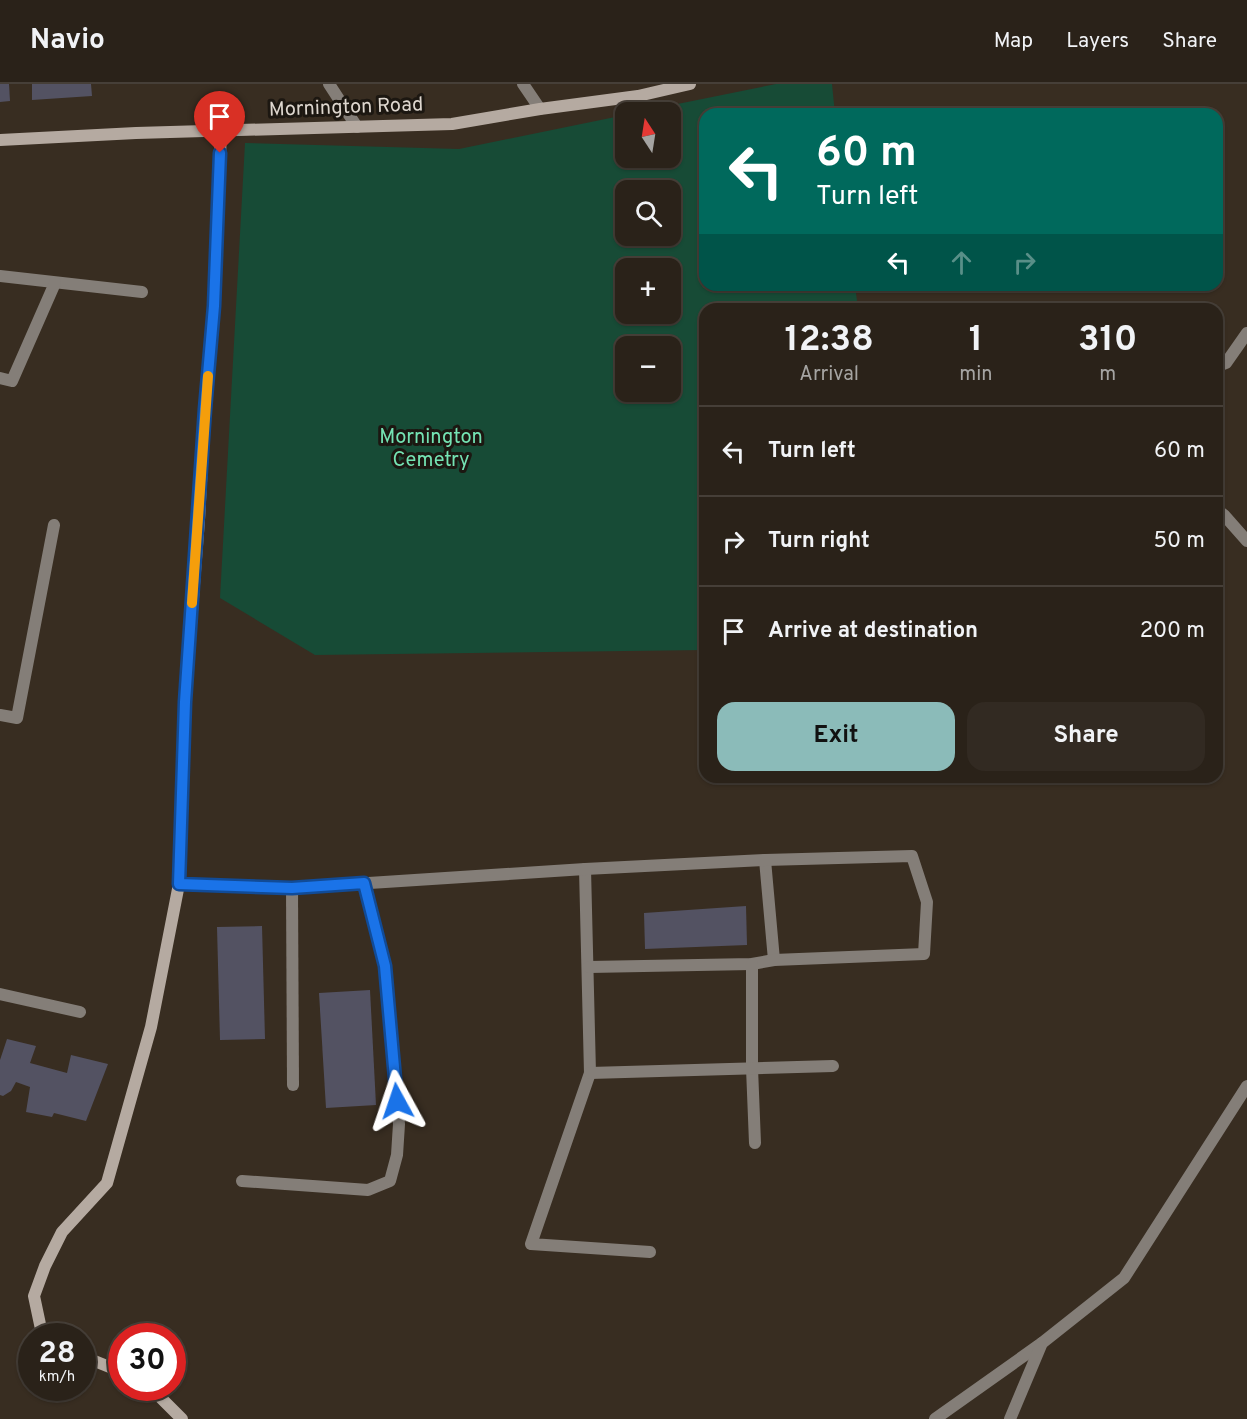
<!DOCTYPE html>
<meta charset="utf-8">
<style>
:root{--surface:#2a2219;--page:#322a22;--text:#f1f3f6;--muted:#a5a4a2;--line:#463f38;--accent:#8bbbb9}
body{margin:0;font-family:Overpass,sans-serif;background:var(--page);color:var(--text);height:100vh;display:flex;flex-direction:column;font-size:22px;white-space:nowrap}
*{box-sizing:border-box;margin:0}
p{font-size:20px;color:var(--muted)}
.icon{flex:none;width:33px;height:33px;fill:none;stroke:currentColor;stroke-width:2;stroke-linecap:round;stroke-linejoin:round}
.map{position:relative;flex:1;overflow:hidden}
.side{position:absolute;left:699px;top:219px;width:524px;height:480px;display:flex;flex-direction:column;background:var(--surface);border-radius:18px;box-shadow:0 2px 4px #0004,0 0 0 2px var(--line)}
.side>*{flex:none}
.hud{position:absolute;left:699px;top:24px;width:524px;height:183px;border-radius:18px;box-shadow:0 2px 4px #0004,0 0 0 2px var(--line);background:#00695c;color:#fff;overflow:hidden}
.needle{width:39px;rotate:348deg}
.fabs{position:absolute;left:615px;top:18px;display:grid;gap:12px}
.fabs a{display:grid;place-items:center;width:66px;height:66px;border-radius:12px;background:var(--surface);box-shadow:0 2px 4px #0004,0 0 0 2px var(--line);font-size:30px}
.speed{position:absolute;left:18px;top:1239px;display:flex;gap:12px;font-size:30px;font-weight:700;text-align:center}
.speed>*{display:grid;place-content:center;width:78px;height:78px;border-radius:50%;background:var(--surface);box-shadow:0 2px 4px #0004,0 0 0 2px var(--line);line-height:1}
.speed small{font-size:15px;font-weight:400}
.speed .limit{border:9px solid #d22;background:#fff;color:#111}
.pin{position:absolute;display:grid;place-items:center;width:51px;height:51px;color:#fff;margin:-62px -26px;border-radius:50% 50% 50% 0;rotate:-45deg;box-shadow:0 0 6px #0007}
.pin .icon{rotate:45deg}
.me{position:absolute;width:66px;margin:-33px;rotate:355deg;stroke-linejoin:round;filter:drop-shadow(0 0 4px #0008)}
.turn{display:flex;align-items:center;gap:21px;height:126px;padding:0 18px;font-size:27px}
.turn .icon{width:78px;height:78px;stroke-width:2.5}
.turn b{display:block;font-size:42px;line-height:51px}
.lanes{display:flex;align-items:center;height:57px;padding:0 18px;background:#0003;justify-content:center;gap:30px;direction:ltr}
.lanes .off{opacity:.35}
.eta{display:flex;justify-content:space-evenly;align-items:center;height:102px;text-align:center}
.eta b{font-size:36px;font-weight:700;line-height:42px}
.button{display:flex;gap:12px;margin-top:auto;padding:12px 18px}
.button a{flex:1;height:69px;border-radius:18px;background:var(--accent);color:#111;font-size:24px;font-weight:700;line-height:69px;text-align:center}
.button a+a{background:var(--page);color:var(--text)}
ul{padding:0;list-style:none}
li{display:flex;align-items:center;gap:18px;height:90px;padding:0 18px;border-top:2px solid var(--line)}
li div{flex:1}
li b{display:block;font-size:22px}
li em{font-style:normal}
header{display:flex;align-items:center;gap:36px;box-sizing:border-box;height:84px;padding:0 30px;background:var(--surface);border-bottom:2px solid var(--line)}
header strong{font-size:28px}
nav{display:flex;gap:33px;margin-inline-start:auto;font-size:21px}
.map>svg:first-child{display:block}
</style>
<header>
<strong>Navio</strong>
<nav><a>Map</a><a>Layers</a><a>Share</a></nav>
</header>
<div class="map">
<svg width="1247" height="1335" viewBox="0 0 1247 1335">
<rect width="100%" height="100%" fill="#382d21"/>
<!-- green -->
<path fill="#174b36" fill-rule="evenodd" d="M 776,0 L 832,0 L 835,30 L 705,30 L 705,201 L 855,201 L 858,225 L 705,225 L 705,566 L 315,571 L 220,514 L 245,59 L 459,65 L 625,31 L 626,74 L 670,74 L 670,28 L 638,28 ZM 626,106 L 670,106 L 670,152 L 626,152 ZM 626,184 L 670,184 L 670,230 L 626,230 ZM 626,262 L 670,262 L 670,308 L 626,308 Z"/>
<!-- building -->
<g fill="#535262">
<polygon points="0,0 9,0 10,17 0,18"/>
<polygon points="32,0 91,0 92,12 32,16"/>
<polygon points="746,822 747,861 645,865 644,829"/>
<polygon points="262,842 265,955 220,956 217,843"/>
<polygon points="370,906 376,1021 326,1024 319,909"/>
<polygon points="7,955 36,962 30,979 67,989 71,971 108,980 86,1037 54,1029 52,1033 26,1028 30,1003 16,998 11,1007 3,1012 0,1011 0,976"/>
</g>
<g fill="none" stroke-linecap="round" stroke-linejoin="round">
<!-- street -->
<g stroke="#847e78" stroke-width="12">
<polyline points="329,0 357,43"/>
<polyline points="523,0 540,25"/>
<polyline points="0,192 142,208"/>
<polyline points="1216,283 1226,279 1247,249"/>
<polyline points="0,294 12,297 55,199"/>
<polyline points="1216,425 1224,431 1247,457"/>
<polyline points="0,631 17,634 54,441"/>
<polyline points="765,776 774,876"/>
<polyline points="585,785 590,989 531,1160 650,1168"/>
<polyline points="179,800 292,804 585,785 765,776 912,772 927,818 924,870 774,876 752,880 589,883"/>
<polyline points="292,804 293,1001"/>
<polyline points="752,880 752,984 755,1059"/>
<polyline points="0,910 80,928"/>
<polyline points="590,989 833,982"/>
<polyline points="242,1097 368,1106 390,1097 397,1071 399,1040 385,882 364,799"/>
<polyline points="935,1335 1042,1259"/>
<polyline points="1010,1335 1042,1259 1124,1194 1247,1002"/>
</g>
<!-- secondary -->
<g stroke="#b5aaa1" stroke-width="12">
<polyline points="0,56 136,49 452,40 540,25 638,12 690,0"/>
<polyline points="52,1252 41,1245 34,1212 45,1182 62,1148 107,1099 151,943 179,800 185,618 199,436 205,325 214,222 221,48"/>
<polyline points="82,1272 122,1288"/>
<polyline points="151,1304 182,1335"/>
</g>
</g>
<g fill="none" stroke-linecap="round" stroke-linejoin="round">
<!-- route casing -->
<g stroke="#114b97" stroke-width="15">
<polyline id="route" points="220,69 214,222 205,325 185,618 179,800 292,804 364,799 385,882 397,1017"/>
</g>
<!-- route -->
<use href="#route" stroke="#1a73e8" stroke-width="10"/>
<!-- slow -->
<polyline stroke="#f59e0b" stroke-width="10" points="192,519 208,292"/>
</g>
<g text-anchor="middle" dominant-baseline="central" stroke-width="6" stroke-linejoin="round" paint-order="stroke">
<!-- street labels -->
<g font-size="20" fill="#ddd6ce" stroke="#1c1711">
<text transform="translate(346 24) rotate(-2)">Mornington Road</text>
</g>
<!-- park labels -->
<g font-size="20" fill="#74e3b3" stroke="#1c1711">
<text x="431" y="354">Mornington<tspan x="431" dy="23">Cemetry</tspan></text>
</g>
</g>
</svg>
<div class="fabs">
<a><svg class="needle" viewBox="-14 -14 28 28"><path d="M0-13l5 13h-10z" fill="#e53935"/><path d="M0 13l5-13h-10z" fill="#a5a4a2"/></svg></a>
<a><svg class="icon" aria-label="search" viewBox="0 0 24 24"><circle cx="10" cy="10" r="6"/><path d="M15 15l6 6"/></svg></a>
<a>+</a>
<a>−</a>
</div>
<div class="speed"><div>28<small>km/h</small></div><div class="limit">30</div></div>
<div class="pin" style="left:220px;top:69px;background:#d93025"><svg class="icon" aria-label="arrive" viewBox="0 0 24 24"><path d="M6 21V4h12l-3 4 3 4H6"/></svg></div>
<svg class="me" style="left:397px;top:1017px" viewBox="-20 -20 40 40"><path d="M0-17L14 15 0 8-14 15z" fill="#1a73e8" stroke="#fff" stroke-width="4"/></svg>
<div class="hud">
<div class="turn"><svg class="icon" aria-label="left" viewBox="0 0 24 24"><path d="M17 20v-9H6M10 6l-5 5 5 5"/></svg><div><b>60 m</b>Turn left</div></div>
<div class="lanes"><svg class="icon" aria-label="left" viewBox="0 0 24 24"><path d="M17 20v-9H6M10 6l-5 5 5 5"/></svg><svg class="icon off" aria-label="ahead" viewBox="0 0 24 24"><path d="M12 20V5M6 11l6-6 6 6"/></svg><svg class="icon off" aria-label="right" viewBox="0 0 24 24"><path d="M7 20v-9h11M14 6l5 5-5 5"/></svg></div>
</div>
<section class="side">
<div class="eta">
<div><b>12:38</b><p>Arrival</p></div>
<div><b>1</b><p>min</p></div>
<div><b>310</b><p>m</p></div>
</div>
<ul>
<li><svg class="icon" aria-label="left" viewBox="0 0 24 24"><path d="M17 20v-9H6M10 6l-5 5 5 5"/></svg><div><b>Turn left</b></div><em>60 m</em></li>
<li><svg class="icon" aria-label="right" viewBox="0 0 24 24"><path d="M7 20v-9h11M14 6l5 5-5 5"/></svg><div><b>Turn right</b></div><em>50 m</em></li>
<li><svg class="icon" aria-label="arrive" viewBox="0 0 24 24"><path d="M6 21V4h12l-3 4 3 4H6"/></svg><div><b>Arrive at destination</b></div><em>200 m</em></li>
</ul>
<div class="button"><a>Exit</a><a>Share</a></div>
</section>
</div>
